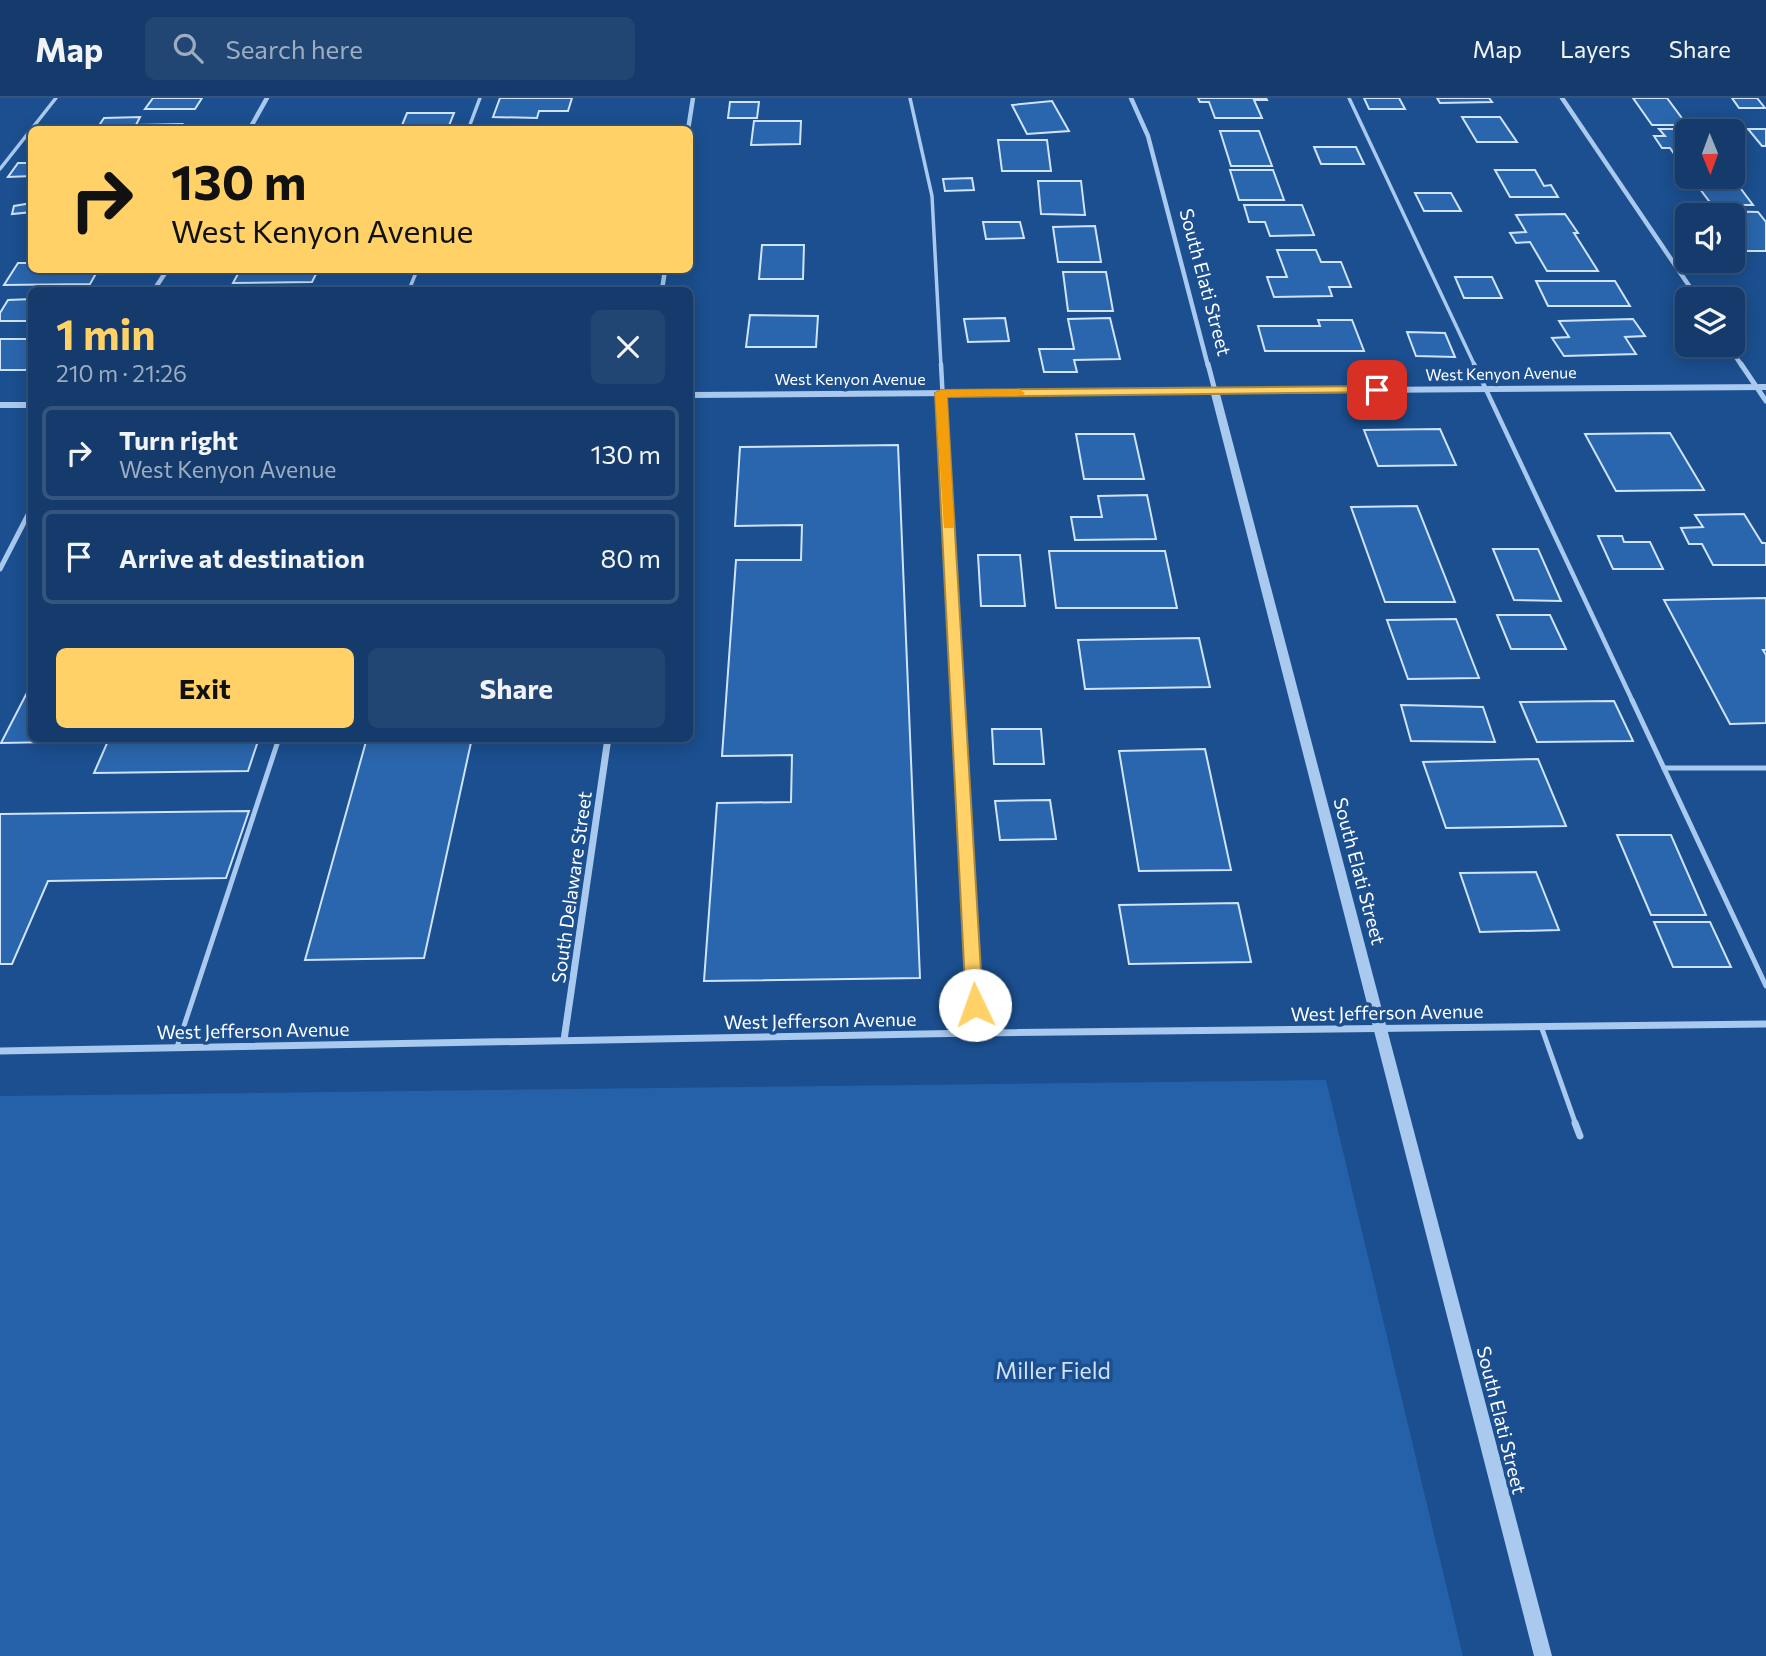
<!DOCTYPE html>
<meta charset="utf-8">
<style>
:root{--surface:#143b6b;--page:#214673;--text:#f1f3f6;--muted:#9dadc1;--line:#33557e;--accent:#ffd166}
body{margin:0;font-family:Commissioner,sans-serif;background:var(--page);color:var(--text);height:100vh;display:flex;flex-direction:column;font-size:26px;white-space:nowrap}
*{box-sizing:border-box;margin:0}
p{font-size:23px;color:var(--muted)}
.icon{flex:none;width:38px;height:38px;fill:none;stroke:currentColor;stroke-width:2;stroke-linecap:round;stroke-linejoin:round}
.map{position:relative;flex:1;overflow:hidden}
.side{position:absolute;left:28px;top:189px;width:665px;height:455px;display:flex;flex-direction:column;background:var(--surface);border-radius:10px;box-shadow:0 4px 18px #0003,0 0 0 2px var(--line)}
.side>*{flex:none}
.banner{position:absolute;left:28px;top:28px;width:665px;height:147px;border-radius:10px;box-shadow:0 4px 18px #0003,0 0 0 2px var(--line);background:#ffd166;color:#111;overflow:hidden}
.needle{width:46px;rotate:179deg}
.controls{position:absolute;left:1675px;top:21px;display:grid;gap:14px}
.controls a{display:grid;place-items:center;width:70px;height:70px;border-radius:10px;background:var(--surface);box-shadow:0 4px 18px #0003,0 0 0 2px var(--line);font-size:35px}
.pin{position:absolute;display:grid;place-items:center;width:60px;height:60px;color:#fff;margin:-30px;border-radius:14px;box-shadow:0 4px 10px #0006}
.me{position:absolute;width:77px;margin:-38px;rotate:357deg;stroke-linejoin:round;filter:drop-shadow(0 0 5px #0008)}
.turn{display:flex;align-items:center;gap:24px;height:147px;padding:0 28px;font-size:32px}
.turn .icon{width:91px;height:91px;stroke-width:2.5}
.turn b{display:block;font-size:49px;line-height:60px}
.round{display:grid;place-items:center;flex:none;width:74px;height:74px;border-radius:10px;background:var(--page)}
.summary{display:flex;align-items:center;justify-content:space-between;height:119px;padding:0 28px}
h1{font-size:42px;font-weight:700;line-height:52px;color:var(--accent)}
.button{display:flex;gap:14px;margin-top:auto;padding:14px 28px}
.button a{flex:1;height:80px;border-radius:10px;background:var(--accent);color:#111;font-size:28px;font-weight:700;line-height:80px;text-align:center}
.button a+a{background:var(--page);color:var(--text)}
ul{padding:0;list-style:none}
li{display:flex;align-items:center;gap:21px;height:94px;margin:0 14px 10px;padding:0 14px;border:4px solid var(--line);border-radius:10px}
li div{flex:1}
li b{display:block;font-size:26px}
li em{font-style:normal}
header{display:flex;align-items:center;gap:42px;box-sizing:border-box;height:98px;padding:0 35px;background:var(--surface);border-bottom:2px solid var(--line)}
header strong{font-size:33px}
nav{display:flex;gap:38px;margin-inline-start:auto;font-size:24px}
.search{width:490px;height:63px;background:var(--page);display:flex;align-items:center;gap:18px;box-sizing:border-box;padding:0 24px;border-radius:10px;color:var(--muted);font-size:26px}
.map>svg:first-child{display:block}
</style>
<header>
<strong>Map</strong>
<div class="search"><svg class="icon" aria-label="search" viewBox="0 0 24 24"><circle cx="10" cy="10" r="6"/><path d="M15 15l6 6"/></svg>Search here</div>
<nav><a>Map</a><a>Layers</a><a>Share</a></nav>
</header>
<div class="map">
<svg width="1766" height="1558" viewBox="0 0 1766 1558">
<rect width="100%" height="100%" fill="#1b4f8f"/>
<!-- green -->
<polygon fill="#2461a8" points="1326,982 1463,1558 0,1558 0,998"/>
<!-- building -->
<g fill="#2a66ad" stroke="#cfe3fa" stroke-width="2">
<polygon points="153,0 202,0 195,11 145,11"/>
<polygon points="500,0 572,0 568,13 539,13 537,20 493,19"/>
<polygon points="1198,0 1266,0 1267,2 1254,2 1262,20 1215,20 1209,4 1200,4"/>
<polygon points="1364,0 1399,0 1405,11 1369,11"/>
<polygon points="1437,0 1489,0 1492,4 1440,5"/>
<polygon points="1633,0 1667,0 1687,27 1652,27"/>
<polygon points="1732,0 1757,0 1765,10 1739,10"/>
<polygon points="1052,3 1069,33 1027,36 1012,7"/>
<polygon points="730,4 759,4 757,20 728,20"/>
<polygon points="407,15 454,15 448,30 400,32"/>
<polygon points="140,19 136,27 182,26 178,32 96,32 104,20"/>
<polygon points="1462,19 1500,19 1517,44 1477,44"/>
<polygon points="754,23 801,23 800,46 751,47"/>
<polygon points="1659,31 1689,31 1687,63 1679,63 1670,50 1662,50 1654,38 1665,38"/>
<polygon points="1748,31 1766,31 1766,48 1762,48"/>
<polygon points="1220,33 1259,33 1272,68 1231,68"/>
<polygon points="998,42 1047,42 1051,73 1002,73"/>
<polygon points="1314,49 1356,49 1364,66 1321,66"/>
<polygon points="18,65 32,65 32,78 8,79"/>
<polygon points="1230,72 1273,72 1284,102 1239,102"/>
<polygon points="1495,72 1535,72 1544,88 1551,87 1558,99 1510,99"/>
<polygon points="1691,79 1732,79 1753,107 1712,107"/>
<polygon points="972,80 974,92 945,93 943,81"/>
<polygon points="1038,83 1081,83 1085,117 1041,116"/>
<polygon points="1415,95 1451,95 1461,113 1424,113"/>
<polygon points="32,105 32,114 12,116 14,108"/>
<polygon points="1244,107 1302,107 1314,137 1270,138 1265,124 1249,124"/>
<polygon points="1715,113 1758,114 1766,124 1766,153 1743,153 1732,138 1732,117 1717,117"/>
<polygon points="1565,116 1578,135 1574,135 1598,173 1547,173 1530,144 1516,145 1510,135 1526,134 1516,117"/>
<polygon points="983,124 1020,124 1024,140 986,141"/>
<polygon points="1095,128 1101,164 1058,164 1053,129"/>
<polygon points="762,147 804,147 803,181 759,181"/>
<polygon points="1277,152 1316,152 1321,164 1341,164 1351,189 1329,189 1332,198 1274,199 1267,179 1287,179"/>
<polygon points="18,165 32,165 32,172 98,172 90,186 4,187"/>
<polygon points="240,172 318,172 312,184 233,185"/>
<polygon points="1063,174 1106,174 1113,213 1068,213"/>
<polygon points="1455,179 1492,179 1502,200 1464,200"/>
<polygon points="1536,183 1615,183 1630,208 1548,208"/>
<polygon points="32,201 32,223 0,223 0,215 8,202"/>
<polygon points="750,217 818,218 816,249 746,249"/>
<polygon points="1005,220 1009,243 968,244 964,221"/>
<polygon points="1110,220 1120,261 1074,262 1077,274 1044,274 1039,251 1074,251 1068,221"/>
<polygon points="1633,221 1645,238 1625,239 1636,256 1564,258 1552,240 1569,239 1559,223"/>
<polygon points="1318,222 1352,222 1364,253 1265,253 1258,228 1320,228"/>
<polygon points="1407,234 1445,235 1455,259 1416,258"/>
<polygon points="0,241 32,241 32,262 26,272 0,272"/>
<polygon points="1440,331 1456,367 1378,368 1364,332"/>
<polygon points="1670,335 1704,392 1616,393 1585,336"/>
<polygon points="1076,336 1134,336 1144,381 1084,381"/>
<polygon points="898,347 920,880 704,883 717,705 791,704 792,657 722,658 736,462 801,462 802,427 735,428 740,349"/>
<polygon points="1147,397 1156,441 1075,442 1071,419 1102,419 1098,398"/>
<polygon points="1417,408 1455,504 1385,504 1351,409"/>
<polygon points="1744,416 1762,445 1766,445 1766,467 1713,467 1702,446 1689,446 1681,430 1703,429 1695,417"/>
<polygon points="1598,438 1622,438 1624,444 1650,444 1663,471 1613,471"/>
<polygon points="1493,451 1538,451 1561,503 1514,502"/>
<polygon points="1049,453 1165,453 1177,510 1056,510"/>
<polygon points="978,457 1020,457 1025,508 981,508"/>
<polygon points="1766,500 1766,552 1763,552 1766,557 1766,625 1730,626 1664,502"/>
<polygon points="1497,517 1550,517 1566,551 1511,551"/>
<polygon points="1456,521 1479,580 1408,581 1387,522"/>
<polygon points="1199,540 1210,589 1085,591 1078,542"/>
<polygon points="32,585 32,640 259,640 248,673 94,675 108,643 1,645"/>
<polygon points="1614,603 1633,643 1537,644 1520,604"/>
<polygon points="1401,607 1483,609 1495,644 1411,643"/>
<polygon points="992,631 1041,631 1044,666 994,666"/>
<polygon points="367,640 472,640 424,860 305,862"/>
<polygon points="1205,651 1231,772 1139,773 1119,653"/>
<polygon points="1538,661 1566,728 1446,730 1423,664"/>
<polygon points="1050,702 1056,741 1000,742 995,703"/>
<polygon points="249,713 226,780 48,783 12,866 0,866 0,716"/>
<polygon points="1617,737 1671,737 1706,817 1651,817"/>
<polygon points="1536,774 1559,832 1480,834 1460,775"/>
<polygon points="1238,805 1251,864 1129,866 1119,807"/>
<polygon points="1654,824 1710,824 1731,869 1673,869"/>
</g>
<g fill="none" stroke-linecap="round" stroke-linejoin="round">
<!-- service-far3 -->
<g stroke="#a9c9ee" stroke-width="3.5">
<polyline points="910,0 932,98 941,268"/>
<polyline points="1349,0 1475,268"/>
<polyline points="468,32 480,0"/>
<polyline points="0,71 56,0"/>
<polyline points="409,192 417,172"/>
</g>
<!-- service-far2 -->
<g stroke="#a9c9ee" stroke-width="4.5">
<polyline points="941,266 959,604"/>
<polyline points="1474,266 1633,604"/>
</g>
<!-- service-far1 -->
<g stroke="#a9c9ee" stroke-width="5">
<polyline points="959,602 976,935"/>
<polyline points="1632,602 1766,888"/>
<polyline points="1664,670 1766,670"/>
<polyline points="1541,928 1576,1027"/>
<polyline points="177,949 279,640"/>
</g>
<!-- service -->
<polyline stroke="#a9c9ee" stroke-width="7" points="1575,1025 1580,1038"/>
<!-- minor-far2 -->
<g stroke="#a9c9ee" stroke-width="4.5">
<polyline points="1131,0 1148,38 1208,268"/>
<polyline points="1562,0 1698,201"/>
<polyline points="249,32 267,0"/>
<polyline points="688,32 693,0"/>
<polyline points="154,192 167,172"/>
<polyline points="662,192 665,172"/>
<polyline points="1728,247 1742,268"/>
</g>
<!-- minor-far1 -->
<g stroke="#a9c9ee" stroke-width="5">
<polyline points="1208,266 1215,293"/>
<polyline points="1741,266 1766,303"/>
<polyline points="0,471 32,409"/>
</g>
<!-- minor -->
<g stroke="#a9c9ee" stroke-width="7">
<polyline points="564,942 608,640"/>
<polyline points="0,953 976,935 1766,926"/>
</g>
<!-- tertiary -->
<g fill="#a9c9ee" fill-rule="evenodd">
<polygon points="1766,286 1766,292 1220,296 1552,1558 1534,1558 1211,296 690,300 690,294"/>
<rect x="0" y="304" width="32" height="6"/>
</g>
</g>
<!-- route -->
<polygon fill="#ffd166" stroke="#a68842" stroke-width="2" points="1377,288 1381,289 1381,294 947,299 983,907 981,912 975,914 969,912 966,907 935,295 941,292"/>
<!-- slow -->
<polygon fill="#f59e0b" points="1019,291 1025,295 1023,297 947,299 954,427 953,430 944,430 935,295 941,292"/>
<g text-anchor="middle" dominant-baseline="central" stroke-width="7" stroke-linejoin="round" paint-order="stroke">
<!-- far-street labels -->
<g font-size="16" fill="#fff" stroke="#1b4f8f">
<text transform="translate(1501 275) rotate(-1)">West Kenyon Avenue</text>
<text x="850" y="280">West Kenyon Avenue</text>
</g>
<!-- street labels -->
<g font-size="19" fill="#fff" stroke="#1b4f8f">
<text transform="translate(1206 184) rotate(75)">South Elati Street</text>
<text transform="translate(1360 773) rotate(75)">South Elati Street</text>
<text transform="translate(571 789) rotate(-82)">South Delaware Street</text>
<text transform="translate(1387 914) rotate(-1)">West Jefferson Avenue</text>
<text transform="translate(820 922) rotate(-1)">West Jefferson Avenue</text>
<text transform="translate(253 932) rotate(-1)">West Jefferson Avenue</text>
<text transform="translate(1502 1322) rotate(76)">South Elati Street</text>
</g>
<!-- near-park labels -->
<g font-size="23" fill="#cfe3fa" stroke="#1b4f8f">
<text x="1053" y="1272">Miller Field</text>
</g>
</g>
</svg>
<div class="controls">
<a><svg class="needle" viewBox="-14 -14 28 28"><path d="M0-13l5 13h-10z" fill="#e53935"/><path d="M0 13l5-13h-10z" fill="#9dadc1"/></svg></a>
<a><svg class="icon" aria-label="sound" viewBox="0 0 24 24"><path d="M4 9h4l5-4v14l-5-4H4zM17 9q2 3 0 6"/></svg></a>
<a><svg class="icon" aria-label="layers" viewBox="0 0 24 24"><path d="M12 4l9 5-9 5-9-5zM3 14l9 5 9-5"/></svg></a>
</div>
<div class="pin" style="left:1377px;top:292px;background:#d93025"><svg class="icon" aria-label="arrive" viewBox="0 0 24 24"><path d="M6 21V4h12l-3 4 3 4H6"/></svg></div>
<svg class="me" style="left:975px;top:907px" viewBox="-20 -20 40 40"><circle r="19" fill="#fff"/><path d="M0-13L10 11 0 6-10 11z" fill="#ffd166"/></svg>
<div class="banner">
<div class="turn"><svg class="icon" aria-label="right" viewBox="0 0 24 24"><path d="M7 20v-9h11M14 6l5 5-5 5"/></svg><div><b>130 m</b>West Kenyon Avenue</div></div>
</div>
<section class="side">
<div class="summary"><div><h1>1 min</h1><p>210 m · 21:26</p></div><a class="round"><svg class="icon" aria-label="close" viewBox="0 0 24 24"><path d="M6 6l12 12M18 6L6 18"/></svg></a></div>
<ul>
<li><svg class="icon" aria-label="right" viewBox="0 0 24 24"><path d="M7 20v-9h11M14 6l5 5-5 5"/></svg><div><b>Turn right</b><p>West Kenyon Avenue</p></div><em>130 m</em></li>
<li><svg class="icon" aria-label="arrive" viewBox="0 0 24 24"><path d="M6 21V4h12l-3 4 3 4H6"/></svg><div><b>Arrive at destination</b></div><em>80 m</em></li>
</ul>
<div class="button"><a>Exit</a><a>Share</a></div>
</section>
</div>
